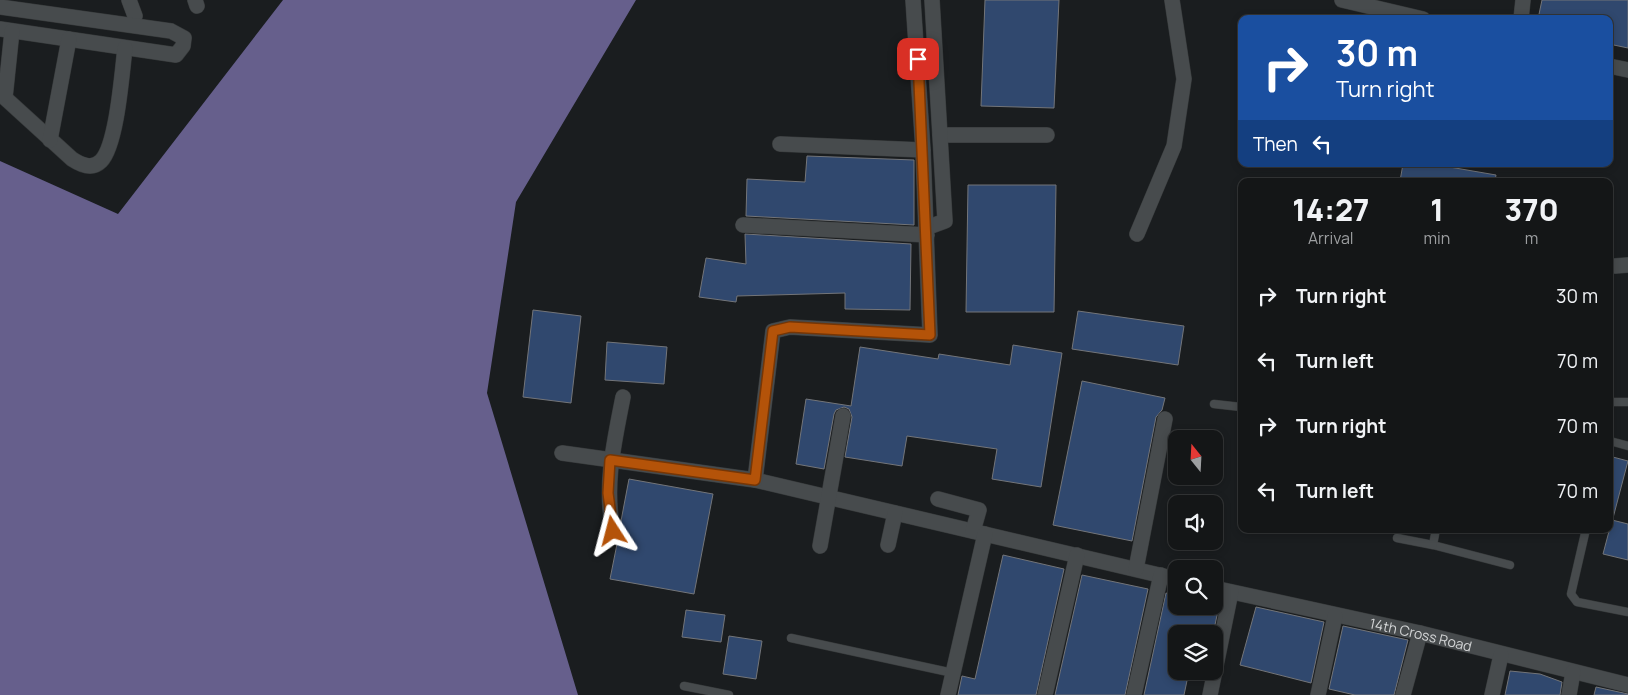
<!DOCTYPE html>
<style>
:root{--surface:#141617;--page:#1d1f20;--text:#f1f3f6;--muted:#9d9fa1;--line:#333536}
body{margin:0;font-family:Manrope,sans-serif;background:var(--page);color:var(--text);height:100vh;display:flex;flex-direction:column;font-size:19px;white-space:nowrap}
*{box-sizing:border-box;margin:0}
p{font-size:16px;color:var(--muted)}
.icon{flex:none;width:28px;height:28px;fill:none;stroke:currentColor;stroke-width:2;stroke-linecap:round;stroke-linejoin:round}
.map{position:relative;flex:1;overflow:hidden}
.drawer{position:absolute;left:1238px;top:178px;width:375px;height:355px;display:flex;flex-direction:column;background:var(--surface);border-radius:10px;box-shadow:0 2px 8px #0003,0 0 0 1px var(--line)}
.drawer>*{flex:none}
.guide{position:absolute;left:1238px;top:15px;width:375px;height:152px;border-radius:10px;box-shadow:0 2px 8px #0003,0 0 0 1px var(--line);background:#1a4fa0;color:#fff;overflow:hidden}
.needle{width:32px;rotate:342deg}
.buttons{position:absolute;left:1168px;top:430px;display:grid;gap:10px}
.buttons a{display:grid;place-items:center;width:55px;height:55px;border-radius:10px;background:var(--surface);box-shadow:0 2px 8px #0003,0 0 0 1px var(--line);font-size:25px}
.pin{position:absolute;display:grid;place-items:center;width:42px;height:42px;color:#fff;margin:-21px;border-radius:10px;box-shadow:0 2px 8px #0006}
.me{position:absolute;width:55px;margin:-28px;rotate:351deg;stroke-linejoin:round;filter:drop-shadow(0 0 4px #0008)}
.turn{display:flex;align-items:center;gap:18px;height:105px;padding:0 15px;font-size:22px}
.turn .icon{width:65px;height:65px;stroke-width:2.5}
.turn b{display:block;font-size:35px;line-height:42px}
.then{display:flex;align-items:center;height:48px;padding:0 15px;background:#0003;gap:10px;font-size:19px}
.eta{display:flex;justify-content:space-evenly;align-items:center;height:85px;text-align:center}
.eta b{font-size:30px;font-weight:800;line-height:35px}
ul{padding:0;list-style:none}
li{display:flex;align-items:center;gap:15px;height:65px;padding:0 15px}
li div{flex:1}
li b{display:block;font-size:19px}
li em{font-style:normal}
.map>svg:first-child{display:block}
</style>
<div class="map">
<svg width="1628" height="695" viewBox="0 0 1628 695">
<rect width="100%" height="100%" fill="#1a1d1f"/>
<!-- water -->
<polygon fill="#665f8c" points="283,0 636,0 516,202 487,393 578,695 0,695 0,161 118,214"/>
<!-- building -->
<g fill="#30486e" stroke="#737579">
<polygon points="985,0 1059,0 1054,108 981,106"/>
<polygon points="1542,0 1628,0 1628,48 1609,44 1609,19 1538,19"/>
<polygon points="807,156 914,160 914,225 746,216 747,179 805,182"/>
<polygon points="1403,164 1432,164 1496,175 1495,181 1400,181"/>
<polygon points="968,185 1056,185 1054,312 966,312"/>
<polygon points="745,234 911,244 910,310 845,309 845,293 737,296 736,302 699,297 706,258 746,264"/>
<polygon points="533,310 581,316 571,403 523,397"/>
<polygon points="1078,311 1184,326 1178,365 1072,349"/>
<polygon points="607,342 667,347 664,384 605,380"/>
<polygon points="1013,345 1062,353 1041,487 992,479 997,449 907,436 902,466 845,457 852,417 849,409 844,407 836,410 834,414 824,469 796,464 806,399 851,406 860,347 938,359 939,354 1010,365"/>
<polygon points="1082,381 1165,398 1162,410 1156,417 1132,541 1053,525"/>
<polygon points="1609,456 1628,461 1613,518 1609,518"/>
<polygon points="629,479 713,494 694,594 610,579 618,539 622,534 621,521"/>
<polygon points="1612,520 1628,524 1628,560 1603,554"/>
<polygon points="1003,555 1064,569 1036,695 958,695 962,676 975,679"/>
<polygon points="1082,575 1148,589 1125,695 1055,695"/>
<polygon points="1166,593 1176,596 1176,606 1219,606 1213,634 1176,634 1176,671 1189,671 1184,695 1144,695"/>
<polygon points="1256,607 1324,622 1311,683 1240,665"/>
<polygon points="686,610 725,615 721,642 682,637"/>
<polygon points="1343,626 1408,640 1394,695 1355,695 1329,689"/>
<polygon points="729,636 762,641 756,679 723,674"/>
<polygon points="1510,671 1540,674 1562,682 1560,695 1505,695"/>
<polygon points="1596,687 1628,694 1628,695 1594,695"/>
</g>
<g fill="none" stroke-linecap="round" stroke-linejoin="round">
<!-- service casing -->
<g stroke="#36393a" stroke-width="9">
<g id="service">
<polyline points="1609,402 1628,402"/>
<polyline points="1214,404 1241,407"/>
<polyline points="1610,441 1628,446"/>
<polyline points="1436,529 1433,545 1510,565"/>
<polyline points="1586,529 1571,594 1577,602 1628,612"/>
<polyline points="1397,538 1433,545"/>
<polyline points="791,638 953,673"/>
<polyline points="684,686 729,695"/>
</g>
</g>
<!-- minor casing -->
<g stroke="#36393a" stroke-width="16">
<g id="minor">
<polyline points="129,0 135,16"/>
<polyline points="195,0 197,6"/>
<polyline points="1342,0 1423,19"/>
<polyline points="0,7 171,31 184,38 183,46 176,55 0,29"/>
<polyline points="1521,19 1523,0"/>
<path d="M 12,31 L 5,98 L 72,159 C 81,165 92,170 101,161 C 117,145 122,72 125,48"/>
<polyline points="1609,66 1628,70"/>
<polyline points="940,135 1047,135"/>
<polyline points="50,140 69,39"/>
<polyline points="780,144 923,150"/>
<polyline points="743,225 927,235"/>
<polyline points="926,228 945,221 932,0"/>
<polyline points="1137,234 1174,146 1184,79 1172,0"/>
<polyline points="1615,266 1628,265"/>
<polyline points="562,453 755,480 1176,579"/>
<polyline points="755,480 773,331 790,327 930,335 923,150 913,0"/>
<polyline points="938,499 979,510 973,531"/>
<path d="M 613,531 C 604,485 614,443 623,397"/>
<polyline points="888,545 895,513"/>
<polyline points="820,546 843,416"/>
<polyline points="1136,569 1165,419"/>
<path id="s1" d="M 1214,588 L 1420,633 L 1628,685"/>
<polyline points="948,695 985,534"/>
<polyline points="1045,695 1077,555"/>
<polyline points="1134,695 1161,575"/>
<polyline points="1210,695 1231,592"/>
<polyline points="1318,695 1335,616"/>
<polyline points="1403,695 1420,633"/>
<polyline points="1492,695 1501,655"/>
<polyline points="1569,695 1573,672"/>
</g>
</g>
<!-- service -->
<use href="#service" stroke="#474b4d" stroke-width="8"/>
<!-- minor -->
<use href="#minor" stroke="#474b4d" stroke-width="15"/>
</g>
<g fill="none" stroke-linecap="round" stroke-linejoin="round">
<!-- route casing -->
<g stroke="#753606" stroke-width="12">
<polyline id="route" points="613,531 608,493 610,460 755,480 773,331 790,327 930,335 918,59"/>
</g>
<!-- route -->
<use href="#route" stroke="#b45309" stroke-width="9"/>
</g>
<g text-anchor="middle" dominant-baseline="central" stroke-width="4" stroke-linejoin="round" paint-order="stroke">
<!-- street labels -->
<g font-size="14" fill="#d3d5d6" stroke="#1a1d1f">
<text stroke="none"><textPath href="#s1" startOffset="212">14th Cross Road</textPath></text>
</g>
</g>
</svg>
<div class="buttons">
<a><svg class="needle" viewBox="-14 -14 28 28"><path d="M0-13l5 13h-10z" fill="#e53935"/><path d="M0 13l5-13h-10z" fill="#9d9fa1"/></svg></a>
<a><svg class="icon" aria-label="sound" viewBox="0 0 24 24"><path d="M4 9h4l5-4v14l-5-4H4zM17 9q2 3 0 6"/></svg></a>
<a><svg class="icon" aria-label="search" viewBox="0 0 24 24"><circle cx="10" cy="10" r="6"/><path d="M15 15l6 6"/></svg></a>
<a><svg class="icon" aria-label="layers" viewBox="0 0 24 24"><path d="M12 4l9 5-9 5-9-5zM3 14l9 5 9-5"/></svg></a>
</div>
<div class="pin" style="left:918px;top:59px;background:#d93025"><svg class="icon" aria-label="arrive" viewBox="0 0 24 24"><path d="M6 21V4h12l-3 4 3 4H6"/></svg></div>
<svg class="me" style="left:613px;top:531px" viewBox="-20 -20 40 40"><path d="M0-17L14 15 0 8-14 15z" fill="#b45309" stroke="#fff" stroke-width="4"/></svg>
<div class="guide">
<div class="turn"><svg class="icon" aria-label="right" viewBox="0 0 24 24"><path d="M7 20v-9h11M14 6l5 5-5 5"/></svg><div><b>30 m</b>Turn right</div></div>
<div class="then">Then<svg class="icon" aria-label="left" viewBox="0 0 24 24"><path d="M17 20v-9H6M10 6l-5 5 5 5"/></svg></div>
</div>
<section class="drawer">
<div class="eta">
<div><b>14:27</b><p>Arrival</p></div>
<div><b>1</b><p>min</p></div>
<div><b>370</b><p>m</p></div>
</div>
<ul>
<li><svg class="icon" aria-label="right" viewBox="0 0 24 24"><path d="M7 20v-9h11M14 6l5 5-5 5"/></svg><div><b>Turn right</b></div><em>30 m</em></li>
<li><svg class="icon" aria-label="left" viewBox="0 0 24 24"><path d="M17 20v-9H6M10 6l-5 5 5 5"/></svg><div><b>Turn left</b></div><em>70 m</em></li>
<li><svg class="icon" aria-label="right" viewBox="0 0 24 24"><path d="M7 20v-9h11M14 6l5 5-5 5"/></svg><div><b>Turn right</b></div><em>70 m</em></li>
<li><svg class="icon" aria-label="left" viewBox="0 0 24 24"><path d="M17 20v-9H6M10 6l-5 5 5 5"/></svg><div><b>Turn left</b></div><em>70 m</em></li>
</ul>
</section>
</div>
